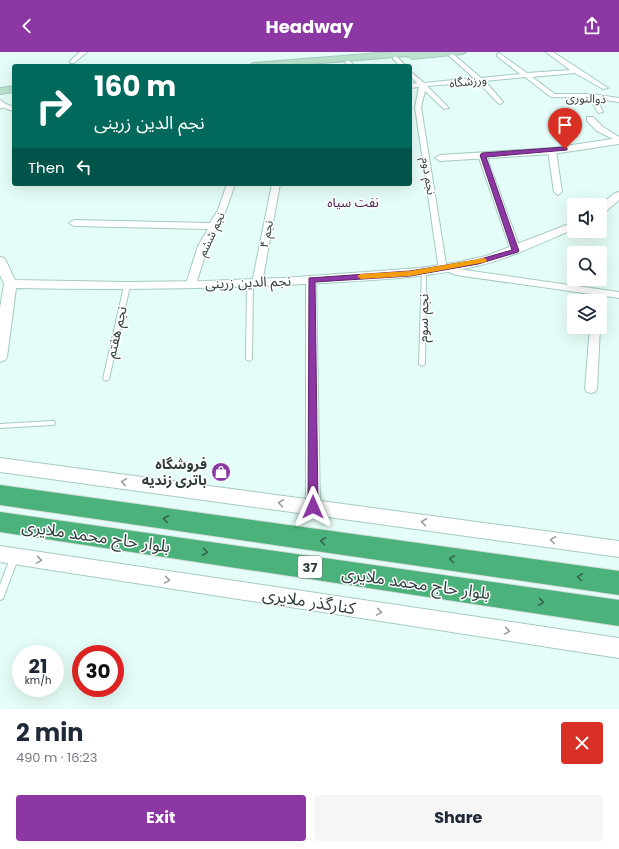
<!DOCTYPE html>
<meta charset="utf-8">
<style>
:root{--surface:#fff;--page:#f6f6f7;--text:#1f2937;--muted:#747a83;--accent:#8c37a4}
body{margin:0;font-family:Poppins,"Noto Sans Arabic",sans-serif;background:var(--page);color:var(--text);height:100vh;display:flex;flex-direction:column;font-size:15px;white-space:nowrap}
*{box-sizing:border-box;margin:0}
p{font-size:13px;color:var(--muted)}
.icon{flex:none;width:22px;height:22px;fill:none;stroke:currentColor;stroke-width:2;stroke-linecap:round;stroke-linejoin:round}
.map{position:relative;height:657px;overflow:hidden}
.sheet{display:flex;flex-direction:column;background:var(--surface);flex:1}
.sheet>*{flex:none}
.top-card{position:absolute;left:12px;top:12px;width:400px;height:122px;border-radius:4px;box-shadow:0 4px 16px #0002;background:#00695c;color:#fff;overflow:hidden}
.buttons{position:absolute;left:567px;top:146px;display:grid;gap:8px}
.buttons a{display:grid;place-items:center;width:40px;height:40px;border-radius:4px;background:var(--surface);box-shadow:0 4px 16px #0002;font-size:20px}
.speed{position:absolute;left:12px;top:593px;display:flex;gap:8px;font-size:20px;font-weight:700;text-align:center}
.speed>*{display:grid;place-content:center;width:52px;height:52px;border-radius:50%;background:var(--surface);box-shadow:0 4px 16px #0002;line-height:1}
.speed small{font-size:10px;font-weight:400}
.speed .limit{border:6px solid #d22;background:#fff;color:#111}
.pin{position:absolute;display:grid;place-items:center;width:34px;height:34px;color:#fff;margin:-41px -17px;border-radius:50% 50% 50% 0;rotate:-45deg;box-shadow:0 0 4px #0007}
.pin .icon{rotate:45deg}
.me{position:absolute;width:44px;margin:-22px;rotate:0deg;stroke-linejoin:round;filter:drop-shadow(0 0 3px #0008)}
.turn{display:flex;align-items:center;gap:14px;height:84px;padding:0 16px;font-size:18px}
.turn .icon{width:52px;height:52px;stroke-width:2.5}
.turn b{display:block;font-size:28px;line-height:34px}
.then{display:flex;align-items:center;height:38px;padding:0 16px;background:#0003;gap:8px;font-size:15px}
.round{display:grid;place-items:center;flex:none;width:42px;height:42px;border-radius:4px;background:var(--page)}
.overview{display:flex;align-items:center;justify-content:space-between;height:68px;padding:0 16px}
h1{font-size:24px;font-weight:700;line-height:30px}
.action{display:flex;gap:8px;margin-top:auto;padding:8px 16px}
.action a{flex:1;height:46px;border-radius:4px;background:var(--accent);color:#fff;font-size:16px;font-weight:700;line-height:46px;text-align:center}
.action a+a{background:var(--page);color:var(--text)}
header{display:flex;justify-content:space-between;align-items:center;height:52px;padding:0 16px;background:var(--accent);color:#fff;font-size:18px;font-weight:700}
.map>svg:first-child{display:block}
</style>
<header><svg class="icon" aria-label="back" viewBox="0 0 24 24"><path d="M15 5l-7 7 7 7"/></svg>Headway<svg class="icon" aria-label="share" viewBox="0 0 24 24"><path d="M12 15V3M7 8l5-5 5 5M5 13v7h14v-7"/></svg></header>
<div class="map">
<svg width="619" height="657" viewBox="0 0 619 657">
<rect width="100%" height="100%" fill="#e5fdf8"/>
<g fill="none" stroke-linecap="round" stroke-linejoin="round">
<!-- service casing -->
<g stroke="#a4cbc3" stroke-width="2">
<g id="service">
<polygon points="422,218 424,218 426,219 425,312 422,314 419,312"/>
<polygon points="250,229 253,231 252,307 249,309 246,307 247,231"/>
<polygon points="127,232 130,234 109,327 106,329 103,327 124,234"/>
<polygon points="52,369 54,369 55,371 54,373 52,373 0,376 0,372"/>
<polygon points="15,501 18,502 19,504 4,544 3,547 0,548 0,533 11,504 12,502"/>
</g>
</g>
<!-- minor casing -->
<g stroke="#a4cbc3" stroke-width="2">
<g id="minor">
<polygon points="80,0 87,0 74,11 70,11 70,9"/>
<polygon points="447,0 451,0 481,26 520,22 497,4 497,2 499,1 527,21 570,18 546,0 553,0 608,36 603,37 575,21 532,25 555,42 592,42 619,46 619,50 597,47 603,60 598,61 590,46 551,45 525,25 485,29 503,50 500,52 498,51 478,30 427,34 449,56 444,57 425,39 421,55 446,212 458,217 619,240 619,246 456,223 445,218 439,218 415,55 419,35 410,36 410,32 417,31 410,24 410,19 424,31 474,26 447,2"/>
<polygon points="393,5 397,5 406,14 400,14 393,7"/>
<polygon points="346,9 350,9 354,14 348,14 345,10"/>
<polygon points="301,11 303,12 304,14 298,14"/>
<polygon points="0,50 14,55 14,59 0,55"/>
<polygon points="587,65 593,65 603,75 619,85 619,90 597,79 587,69"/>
<polygon points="549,97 552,97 556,99 562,140 558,143 554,140 548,99"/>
<polygon points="479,101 482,101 486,103 521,199 519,201 513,201 511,199 478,103"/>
<polygon points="227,132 235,132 226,158 208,194 196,232 191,235 186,232 198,194 208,177 74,174 69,171 74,168 210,171 218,158"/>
<polygon points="272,132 280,132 262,231 257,234 252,231"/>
<polygon points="311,225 316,228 320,455 318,459 313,461 308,459 306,455 306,228"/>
<polygon points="600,274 600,275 597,337 595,340 591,341 587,340 585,337 590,275"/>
</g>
</g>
<!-- tertiary casing -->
<g stroke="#a4cbc3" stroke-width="2">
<g id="tertiary">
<polygon points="0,48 6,52 0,57"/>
<polygon points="619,86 619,92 552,102 440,109 435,106 440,103 552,96"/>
<polygon points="619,140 619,148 604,161 600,162 600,153 615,141"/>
<path d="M 574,170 L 574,177 C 543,190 513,205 481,213 C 429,226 375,228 322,231 C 220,237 118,238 16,236 L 7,305 L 5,308 L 0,310 L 0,256 L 4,232 L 0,223 L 0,205 L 4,206 L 6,209 L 15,228 L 127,230 L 205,229 L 283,226 L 420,216 L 459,210 L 486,204 Z"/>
<polygon points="0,406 619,489 619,505 0,420"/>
<polygon points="0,494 619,586 619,606 0,510"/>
</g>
</g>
<!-- secondary casing -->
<g stroke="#a4cbc3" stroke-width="2">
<g id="secondary">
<polygon points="392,0 466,0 462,2 412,7 408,4 284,14 249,14 253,11"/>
<polygon points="14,34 14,40 0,42 0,36"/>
</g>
</g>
<!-- trunk casing -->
<g stroke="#dadcdc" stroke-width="2">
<g id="trunk">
<polygon points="0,433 619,519 619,543 0,453"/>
<polygon points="0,460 619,548 619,574 0,480"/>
</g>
</g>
<!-- service -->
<use href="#service" fill="#fff" fill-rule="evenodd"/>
<!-- minor -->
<use href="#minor" fill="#fff" fill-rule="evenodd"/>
<!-- tertiary -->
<use href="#tertiary" fill="#fff" fill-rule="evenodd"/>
<!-- secondary -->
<use href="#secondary" fill="#bbe2cd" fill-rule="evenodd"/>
<!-- trunk -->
<use href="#trunk" fill="#4ab27a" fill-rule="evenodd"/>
</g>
<!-- one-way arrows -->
<defs><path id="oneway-chevron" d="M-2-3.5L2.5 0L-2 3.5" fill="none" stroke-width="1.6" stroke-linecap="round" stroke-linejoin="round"/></defs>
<g stroke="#979f9e">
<use href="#oneway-chevron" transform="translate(124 430) rotate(-172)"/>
<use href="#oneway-chevron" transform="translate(281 451) rotate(-172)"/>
<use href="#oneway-chevron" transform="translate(424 470) rotate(-172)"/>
<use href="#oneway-chevron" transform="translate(553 488) rotate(-172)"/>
<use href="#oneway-chevron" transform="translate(39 508) rotate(9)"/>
<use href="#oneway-chevron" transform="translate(167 528) rotate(9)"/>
<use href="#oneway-chevron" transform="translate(379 560) rotate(9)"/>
<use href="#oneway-chevron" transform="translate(507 579) rotate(9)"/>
</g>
<g stroke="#37624f">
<use href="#oneway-chevron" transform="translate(166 467) rotate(-172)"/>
<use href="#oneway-chevron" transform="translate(323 489) rotate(-172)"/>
<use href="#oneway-chevron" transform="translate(205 500) rotate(8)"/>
<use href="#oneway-chevron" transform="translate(452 507) rotate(-172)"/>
<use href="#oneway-chevron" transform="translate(580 525) rotate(-172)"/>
<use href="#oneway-chevron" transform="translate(541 550) rotate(8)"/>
</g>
<!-- route -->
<polygon fill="#8c37a4" stroke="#5b246b" points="565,95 567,96 567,98 486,105 519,199 518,200 478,212 410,224 315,230 318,455 317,459 313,460 309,459 308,455 309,226 410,219 477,208 512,198 480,103 482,101"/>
<!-- slow -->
<polygon fill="#f59e0b" points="484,206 487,208 486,210 410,224 361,227 357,224 361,222 410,219"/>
<!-- icons -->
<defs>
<g id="shop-disc" transform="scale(1)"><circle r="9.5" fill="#8c37a4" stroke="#fff"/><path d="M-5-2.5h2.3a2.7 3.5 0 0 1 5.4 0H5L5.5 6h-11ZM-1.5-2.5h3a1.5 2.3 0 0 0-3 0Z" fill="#fff"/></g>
</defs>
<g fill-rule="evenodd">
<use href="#shop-disc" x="221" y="420"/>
</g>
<g text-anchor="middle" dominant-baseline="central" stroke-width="3" stroke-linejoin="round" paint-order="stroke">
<!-- far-street labels -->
<g font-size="12" fill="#2f3f3c" stroke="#fff">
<text transform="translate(468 29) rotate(-6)">ورزشگاه</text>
<text transform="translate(586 46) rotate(2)">ذوالنوری</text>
<text transform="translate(429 124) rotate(81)">نجم دوم</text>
<text transform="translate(211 182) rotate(-65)">نجم ششم</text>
<text transform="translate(266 182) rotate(-79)">نجم ۴</text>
</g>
<!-- far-neighbourhood labels -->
<g font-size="13" fill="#4b2357" stroke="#fff">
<text x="353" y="150">نفت سیاه</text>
</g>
<!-- shield labels -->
<rect fill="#fff" stroke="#6d7976" stroke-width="1" x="298" y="504" width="24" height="22" rx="3"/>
<g font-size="13" font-weight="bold" fill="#2f3f3c">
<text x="310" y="515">37</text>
</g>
<!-- street labels -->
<g font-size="14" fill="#2f3f3c" stroke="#fff">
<text transform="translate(248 230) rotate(-2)">نجم الدین زرینی</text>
<text transform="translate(423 266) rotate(-89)">نجم سوم</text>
<text transform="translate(116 280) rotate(-77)">نجم هفتم</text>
</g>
<!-- poi labels -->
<g font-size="14" font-weight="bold" fill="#2f3f3c" stroke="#fff" text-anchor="end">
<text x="207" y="412">فروشگاه<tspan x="207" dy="16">باتری زندیه</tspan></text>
</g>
<!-- near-street labels -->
<g font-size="17" fill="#2f3f3c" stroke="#fff">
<text transform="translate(96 484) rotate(8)">بلوار حاج محمد ملایری</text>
<text transform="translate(416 531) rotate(8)">بلوار حاج محمد ملایری</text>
<text transform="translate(309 549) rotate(9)">کنارگذر ملایری</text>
</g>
</g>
</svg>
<div class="buttons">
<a><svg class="icon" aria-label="sound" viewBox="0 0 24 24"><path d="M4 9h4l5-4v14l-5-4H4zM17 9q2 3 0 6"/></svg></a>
<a><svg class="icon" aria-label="search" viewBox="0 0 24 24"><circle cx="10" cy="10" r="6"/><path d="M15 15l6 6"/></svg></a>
<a><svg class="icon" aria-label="layers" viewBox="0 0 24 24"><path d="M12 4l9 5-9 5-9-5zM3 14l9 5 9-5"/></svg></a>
</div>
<div class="speed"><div>21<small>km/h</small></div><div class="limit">30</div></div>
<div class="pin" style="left:565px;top:97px;background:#d93025"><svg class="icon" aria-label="arrive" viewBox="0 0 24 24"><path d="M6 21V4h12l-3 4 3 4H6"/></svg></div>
<svg class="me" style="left:313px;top:455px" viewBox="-20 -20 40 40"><path d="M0-17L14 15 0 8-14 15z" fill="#8c37a4" stroke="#fff" stroke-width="4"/></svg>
<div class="top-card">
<div class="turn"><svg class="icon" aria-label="right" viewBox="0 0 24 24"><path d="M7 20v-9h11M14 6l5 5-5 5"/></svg><div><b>160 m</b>نجم الدین زرینی</div></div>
<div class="then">Then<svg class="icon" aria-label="left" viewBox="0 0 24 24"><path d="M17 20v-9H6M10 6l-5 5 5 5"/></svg></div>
</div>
</div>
<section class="sheet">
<div class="overview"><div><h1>2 min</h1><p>490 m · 16:23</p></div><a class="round" style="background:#d93025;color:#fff"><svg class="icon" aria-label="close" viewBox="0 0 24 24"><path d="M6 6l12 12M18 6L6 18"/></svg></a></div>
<div class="action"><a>Exit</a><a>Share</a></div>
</section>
